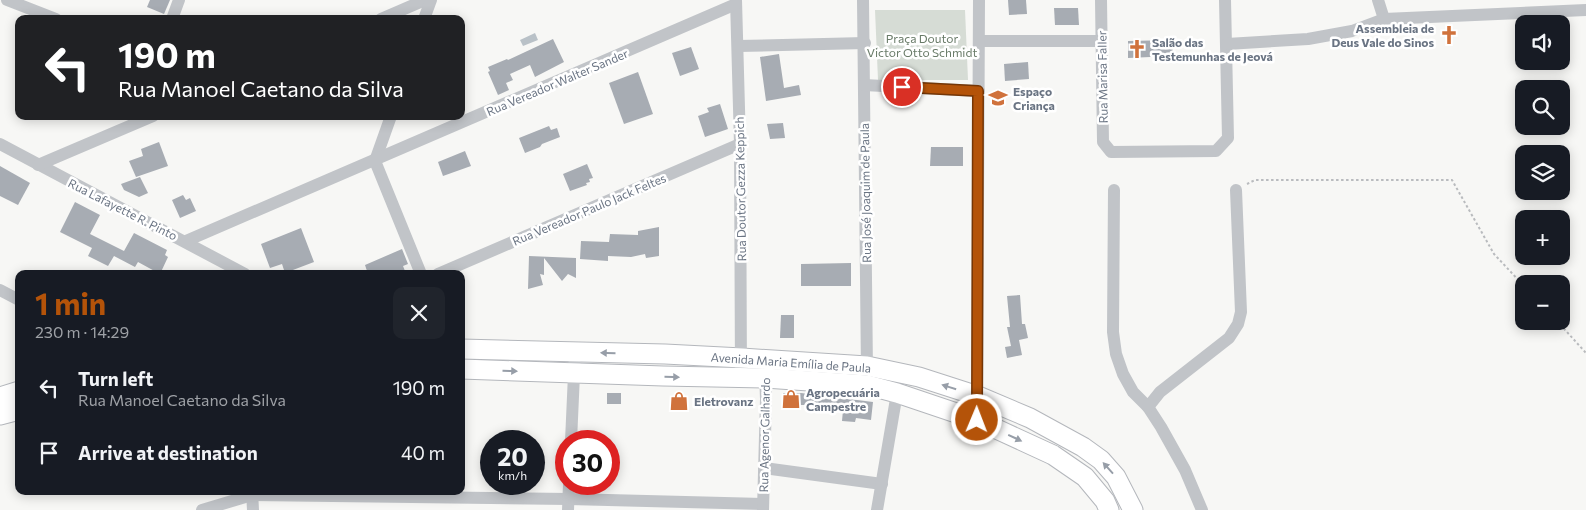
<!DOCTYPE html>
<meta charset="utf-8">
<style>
:root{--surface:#171b24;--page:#20242c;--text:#f1f3f6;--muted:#9ea1a6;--accent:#b45309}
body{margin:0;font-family:Commissioner,sans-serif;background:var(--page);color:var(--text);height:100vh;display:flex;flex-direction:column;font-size:19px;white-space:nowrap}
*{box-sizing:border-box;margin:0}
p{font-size:16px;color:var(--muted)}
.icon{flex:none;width:28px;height:28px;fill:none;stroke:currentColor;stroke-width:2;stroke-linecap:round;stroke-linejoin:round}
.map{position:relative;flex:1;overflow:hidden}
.sheet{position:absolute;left:15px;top:270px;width:450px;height:225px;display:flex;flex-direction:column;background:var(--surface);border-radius:10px;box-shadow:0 2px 12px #0003}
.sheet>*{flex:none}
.banner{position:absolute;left:15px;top:15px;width:450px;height:105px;border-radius:10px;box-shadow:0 2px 12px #0003;background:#202124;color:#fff;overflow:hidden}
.fabs{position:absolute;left:1515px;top:15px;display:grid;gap:10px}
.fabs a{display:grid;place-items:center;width:55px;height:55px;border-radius:10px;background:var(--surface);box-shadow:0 2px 12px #0003;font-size:25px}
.speed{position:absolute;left:480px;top:430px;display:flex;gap:10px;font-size:25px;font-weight:700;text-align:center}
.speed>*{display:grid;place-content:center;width:65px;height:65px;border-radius:50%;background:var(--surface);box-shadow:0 2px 12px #0003;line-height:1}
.speed small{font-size:12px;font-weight:400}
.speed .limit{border:8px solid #d22;background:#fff;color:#111}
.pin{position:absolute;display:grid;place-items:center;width:42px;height:42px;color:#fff;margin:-21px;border:2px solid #fff;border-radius:50%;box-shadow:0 1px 5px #0007}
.me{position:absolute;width:55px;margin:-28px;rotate:1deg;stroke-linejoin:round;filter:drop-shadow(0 0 4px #0008)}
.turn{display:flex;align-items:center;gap:18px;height:105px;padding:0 20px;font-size:22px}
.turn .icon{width:65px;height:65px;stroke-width:2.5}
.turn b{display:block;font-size:35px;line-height:42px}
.round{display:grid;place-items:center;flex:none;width:52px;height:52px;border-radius:10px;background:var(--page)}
.overview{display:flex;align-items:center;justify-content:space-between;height:85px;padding:0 20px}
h1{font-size:30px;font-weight:700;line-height:38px;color:var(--accent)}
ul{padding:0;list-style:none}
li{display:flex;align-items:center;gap:15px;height:65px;padding:0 20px}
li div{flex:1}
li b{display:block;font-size:19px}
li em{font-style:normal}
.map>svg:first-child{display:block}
</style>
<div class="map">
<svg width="1586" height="510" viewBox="0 0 1586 510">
<rect width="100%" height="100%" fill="#f7f7f5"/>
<!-- green -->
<polygon fill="#d6dcd5" points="875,10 965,10 968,80 878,80"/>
<!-- water -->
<polygon fill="#b9c1c7" points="535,33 538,40 523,46 520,40"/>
<!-- building -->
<g fill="#a7acb3">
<polygon points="150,0 170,0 164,14 147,7"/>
<polygon points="1008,0 1026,0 1027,14 1009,15"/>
<polygon points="1054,8 1078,8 1079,25 1055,25"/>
<polygon points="553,39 564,62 535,77 530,65 510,74 513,80 506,83 509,90 498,95 488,72 490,71 488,67 507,59 508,60"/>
<polygon points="1172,40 1173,56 1128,58 1128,41"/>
<polygon points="691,47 699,69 680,76 672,53"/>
<polygon points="779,54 784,88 799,85 801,95 766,101 760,57"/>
<polygon points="1028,62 1029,79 1005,81 1004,64"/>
<polygon points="638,72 653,114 624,124 609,83"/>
<polygon points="720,104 728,129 705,137 698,116 709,112 707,108"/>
<polygon points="783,123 785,138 770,139 767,124"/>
<polygon points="549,126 551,130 557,128 560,137 542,144 540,147 525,153 519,138"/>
<polygon points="159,142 168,166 136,177 129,161 143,156 141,149"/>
<polygon points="931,147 963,147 963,166 930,166"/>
<polygon points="465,151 471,166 443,176 438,162"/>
<polygon points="587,164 593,178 589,179 590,182 586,183 587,185 570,191 563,174"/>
<polygon points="0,166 30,183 18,205 0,196"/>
<polygon points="140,177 148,193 139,197 124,190 121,184"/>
<polygon points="183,195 186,200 190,198 196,211 180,218 172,200"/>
<polygon points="75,202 100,215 90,234 124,251 134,233 167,250 165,255 168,257 160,274 138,262 135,267 114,256 108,266 88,256 92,248 60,232"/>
<polygon points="659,227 659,256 646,258 645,254 631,257 608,256 608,261 580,259 581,241 609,242 610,234 638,235 638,231"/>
<polygon points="301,228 314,262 285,273 282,264 270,268 261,244"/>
<polygon points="402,249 408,264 403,266 405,271 398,274 368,274 365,265"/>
<polygon points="529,256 576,258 576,278 568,274 562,281 544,258 544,275 540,274 543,285 528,289"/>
<polygon points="851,263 851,286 801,286 801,264"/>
<polygon points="1020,295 1022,324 1025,324 1028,338 1019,340 1022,355 1007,358 1005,347 1011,346 1007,327 1010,327 1007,296"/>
<polygon points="781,315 794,315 794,338 780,338"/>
<rect x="607" y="393" width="14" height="11"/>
<polygon points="783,393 801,393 873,402 871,420 856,418 855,422 842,421 843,410 815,406 815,405 783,405"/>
</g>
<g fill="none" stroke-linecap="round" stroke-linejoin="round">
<!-- secondary casing -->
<g stroke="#b4b7bc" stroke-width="21">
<g id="secondary">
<polyline points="461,349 665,354 742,358 867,366 919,377 978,396 1030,418 1083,447 1101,460 1116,477 1133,510"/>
<polyline points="461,369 663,376 765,378 867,385 897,393 977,420 1053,455 1085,477 1105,501 1109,510"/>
<polyline points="0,397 19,391"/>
<polyline points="0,415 19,410"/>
</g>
</g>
<!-- path -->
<g stroke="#b9bbbe" stroke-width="2" stroke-dasharray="2.5 2.5" stroke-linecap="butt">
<polyline points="1247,184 1255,180 1452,180 1494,254 1524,286"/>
<polyline points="1557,321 1586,353"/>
</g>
<!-- minor -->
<g stroke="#c1c4c8" stroke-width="12">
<polyline points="7,0 56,19"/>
<polyline points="736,0 740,144 741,378"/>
<polyline points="863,0 867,372"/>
<polyline points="1101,0 1103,142 1111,152 1216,151 1228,138 1225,0"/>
<polyline points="1378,0 1384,19"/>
<polyline points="172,19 179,0"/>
<polyline points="381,19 425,0"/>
<polyline points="424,19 431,0"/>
<polyline points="980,41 1102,41"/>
<polyline points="1227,44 1308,39 1352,31 1384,19 1586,10"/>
<polyline points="738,46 865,43"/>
<polyline points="864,85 979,91"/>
<polyline points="391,116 375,161 421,274"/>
<polyline points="0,144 245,274"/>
<polyline points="38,165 153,116"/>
<polyline points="1114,190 1113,332 1116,354 1123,374 1133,392 1148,407 1161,427 1185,470 1202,510"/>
<polyline points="186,241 736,4"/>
<polyline points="438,274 740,144"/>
<polyline points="0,290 19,300"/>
<polyline points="1148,407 1160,392 1229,338 1238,324 1241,312 1236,190"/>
<polyline points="977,420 979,0"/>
<polyline points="571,441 575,352"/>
<polyline points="764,468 882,484"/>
<polyline points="252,491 253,510"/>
<polyline points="202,510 252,495 569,499 763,504"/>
<polyline points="568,510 569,484"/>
<polyline points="763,510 766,399 765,371"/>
<polyline points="877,510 897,393"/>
</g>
<!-- secondary -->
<use href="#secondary" stroke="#fff" stroke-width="19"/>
</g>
<!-- one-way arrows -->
<defs><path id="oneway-solid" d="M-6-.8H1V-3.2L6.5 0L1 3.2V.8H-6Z" transform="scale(1.25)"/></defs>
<g fill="#979ea8">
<use href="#oneway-solid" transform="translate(608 353) rotate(-179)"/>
<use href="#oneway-solid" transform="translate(510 371) rotate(2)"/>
<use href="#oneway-solid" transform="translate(672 377) rotate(1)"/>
<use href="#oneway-solid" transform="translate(949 387) rotate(-163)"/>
<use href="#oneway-solid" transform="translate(1015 438) rotate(25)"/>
<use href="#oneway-solid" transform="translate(1108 468) rotate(-132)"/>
</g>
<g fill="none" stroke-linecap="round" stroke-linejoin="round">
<!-- route casing -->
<g stroke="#753606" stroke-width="12">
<polyline id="route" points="902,87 978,91 977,420"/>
</g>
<!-- route -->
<use href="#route" stroke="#b45309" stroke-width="9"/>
</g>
<!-- icons -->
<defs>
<g id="church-bare" transform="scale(1.5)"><path d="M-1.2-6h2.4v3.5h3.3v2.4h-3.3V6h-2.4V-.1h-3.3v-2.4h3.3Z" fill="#d0723c" stroke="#fff" stroke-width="2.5" paint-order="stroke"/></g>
<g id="school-bare" transform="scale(1.5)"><path d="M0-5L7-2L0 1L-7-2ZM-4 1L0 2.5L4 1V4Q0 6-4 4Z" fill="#d0723c" stroke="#fff" stroke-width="2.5" paint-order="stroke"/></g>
<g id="shop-bare" transform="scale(1.5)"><path d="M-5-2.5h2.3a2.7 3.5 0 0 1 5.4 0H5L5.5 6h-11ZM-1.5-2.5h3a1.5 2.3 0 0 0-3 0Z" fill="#d0723c" stroke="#fff" stroke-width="2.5" paint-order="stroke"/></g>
</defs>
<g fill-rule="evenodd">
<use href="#church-bare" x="1449" y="35"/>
<use href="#church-bare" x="1137" y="49"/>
<use href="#school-bare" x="998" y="98"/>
<use href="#shop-bare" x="791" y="399"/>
<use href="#shop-bare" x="679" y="401"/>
</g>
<g text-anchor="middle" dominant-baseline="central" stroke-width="5" stroke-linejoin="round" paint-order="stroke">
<!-- poi labels -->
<g font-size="12" font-weight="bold" fill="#6a7483" stroke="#fff" text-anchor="start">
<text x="1434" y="28" text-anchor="end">Assembleia de<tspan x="1434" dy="14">Deus Vale do Sinos</tspan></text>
<text x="1152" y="42">Salão das<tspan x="1152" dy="14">Testemunhas de Jeová</tspan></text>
<text x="1013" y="91">Espaço<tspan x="1013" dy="14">Criança</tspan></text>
<text x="806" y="392">Agropecuária<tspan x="806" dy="14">Campestre</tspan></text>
<text x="694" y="401">Eletrovanz</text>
</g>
<!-- park labels -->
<g font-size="12" fill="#697b68" stroke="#fff">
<text x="922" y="38">Praça Doutor<tspan x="922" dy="14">Victor Otto Schmidt</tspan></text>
</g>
<!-- street labels -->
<g font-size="12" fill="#6a7483" stroke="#fff">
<text transform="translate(1102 77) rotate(-91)">Rua Marisa Faller</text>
<text transform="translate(557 82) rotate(-23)">Rua Vereador Walter Sander</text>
<text transform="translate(740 189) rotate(-91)">Rua Doutor Gezza Keppich</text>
<text transform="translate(865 193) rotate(-91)">Rua José Joaquim de Paula</text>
<text transform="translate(123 209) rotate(27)">Rua Lafayette R. Pinto</text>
<text transform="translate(589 209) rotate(-23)">Rua Vereador Paulo Jack Feltes</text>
<text transform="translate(791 362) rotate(4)">Avenida Maria Emília de Paula</text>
<text transform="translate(764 435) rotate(-89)">Rua Agenor Galhardo</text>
</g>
</g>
</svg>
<div class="fabs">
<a><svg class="icon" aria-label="sound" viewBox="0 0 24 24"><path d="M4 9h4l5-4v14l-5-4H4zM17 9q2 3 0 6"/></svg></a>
<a><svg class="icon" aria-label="search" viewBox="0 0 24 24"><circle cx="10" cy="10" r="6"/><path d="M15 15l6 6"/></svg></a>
<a><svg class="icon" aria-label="layers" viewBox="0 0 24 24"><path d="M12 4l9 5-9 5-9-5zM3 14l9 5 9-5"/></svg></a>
<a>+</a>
<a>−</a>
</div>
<div class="speed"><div>20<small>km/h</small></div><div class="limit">30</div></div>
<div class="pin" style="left:902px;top:87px;background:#d93025"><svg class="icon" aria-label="arrive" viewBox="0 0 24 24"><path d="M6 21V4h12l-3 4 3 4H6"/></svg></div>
<svg class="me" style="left:977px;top:420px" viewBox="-20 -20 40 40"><circle r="17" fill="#b45309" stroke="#fff" stroke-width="3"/><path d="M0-11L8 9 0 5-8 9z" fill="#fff"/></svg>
<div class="banner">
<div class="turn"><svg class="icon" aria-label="left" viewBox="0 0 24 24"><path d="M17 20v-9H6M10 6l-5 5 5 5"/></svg><div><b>190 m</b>Rua Manoel Caetano da Silva</div></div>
</div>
<section class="sheet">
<div class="overview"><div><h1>1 min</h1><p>230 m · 14:29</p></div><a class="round"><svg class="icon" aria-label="close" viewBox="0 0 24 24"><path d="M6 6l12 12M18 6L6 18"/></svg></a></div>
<ul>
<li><svg class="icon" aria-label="left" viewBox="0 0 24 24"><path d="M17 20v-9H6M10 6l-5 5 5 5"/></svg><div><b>Turn left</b><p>Rua Manoel Caetano da Silva</p></div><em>190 m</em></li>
<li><svg class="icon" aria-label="arrive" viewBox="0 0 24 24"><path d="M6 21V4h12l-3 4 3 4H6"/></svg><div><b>Arrive at destination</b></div><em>40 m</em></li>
</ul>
</section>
</div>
